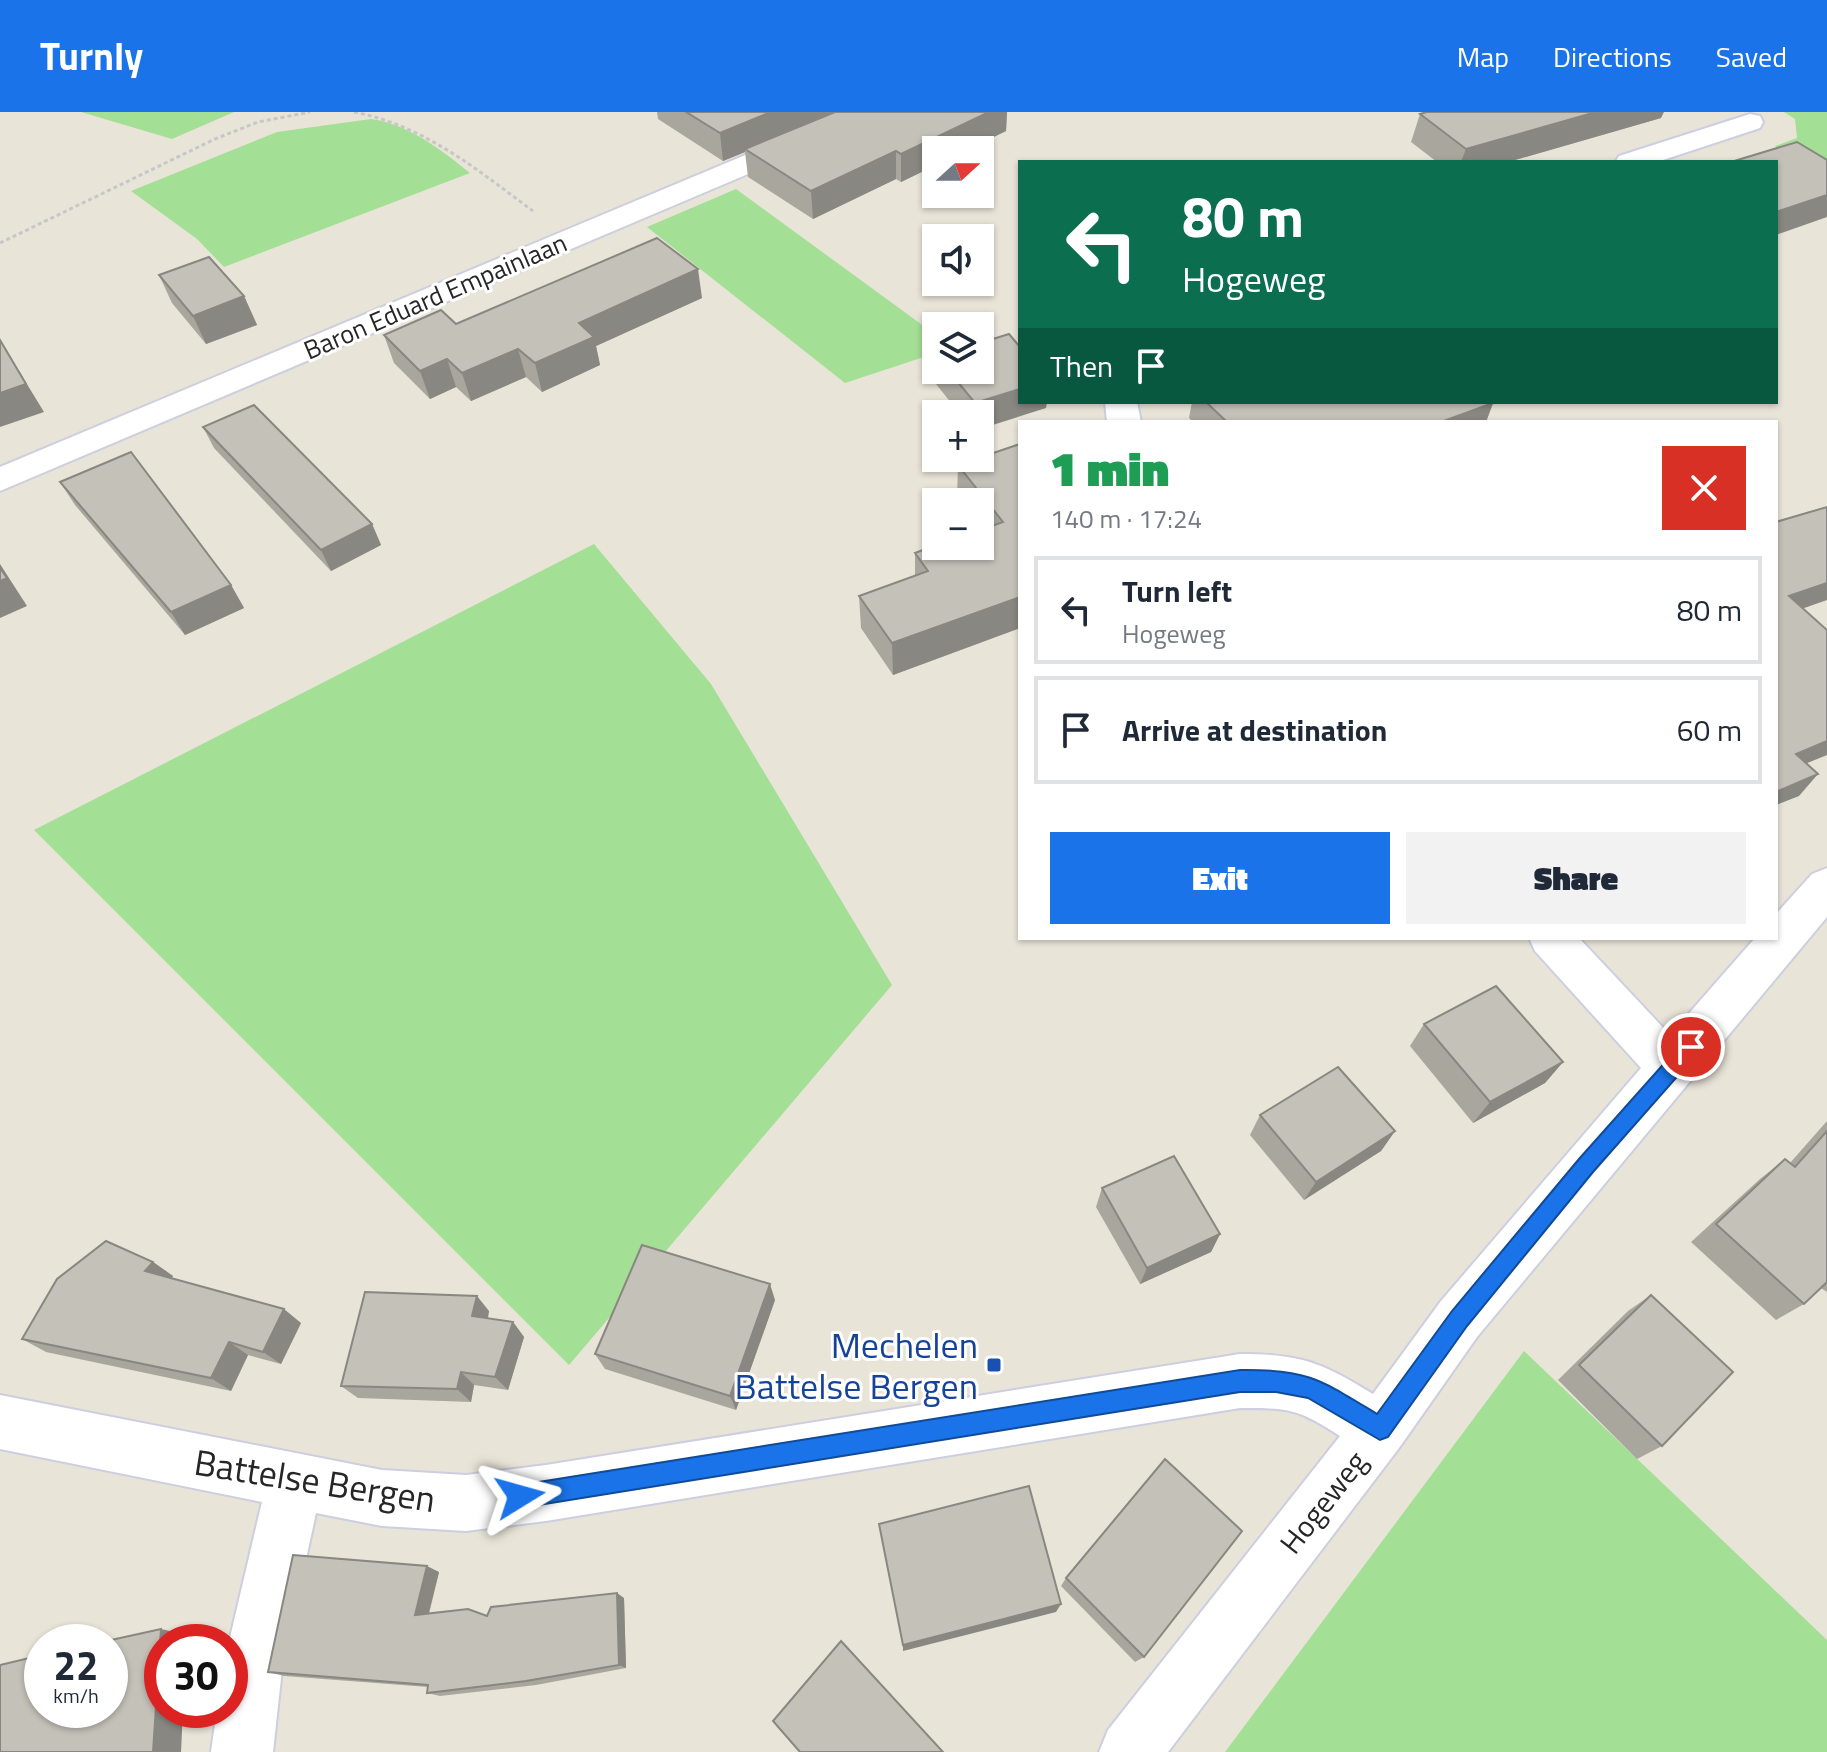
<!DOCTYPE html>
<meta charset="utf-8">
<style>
:root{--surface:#fff;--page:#f2f2f3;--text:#1f2937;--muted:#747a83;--line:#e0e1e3;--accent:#1a73e8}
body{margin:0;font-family:"Titillium Web",sans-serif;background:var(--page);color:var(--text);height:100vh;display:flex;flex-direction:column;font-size:30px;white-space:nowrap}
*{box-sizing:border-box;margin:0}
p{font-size:26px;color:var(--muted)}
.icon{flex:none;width:44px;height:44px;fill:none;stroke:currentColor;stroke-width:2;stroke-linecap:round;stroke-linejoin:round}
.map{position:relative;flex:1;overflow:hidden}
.details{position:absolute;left:1018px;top:308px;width:760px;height:520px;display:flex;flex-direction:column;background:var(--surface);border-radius:0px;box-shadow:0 2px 6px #0004}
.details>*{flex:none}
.top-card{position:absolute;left:1018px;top:48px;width:760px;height:244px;border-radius:0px;box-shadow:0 2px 6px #0004;background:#0b6e4f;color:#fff;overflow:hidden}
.needle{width:52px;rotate:69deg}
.fabs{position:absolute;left:922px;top:24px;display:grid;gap:16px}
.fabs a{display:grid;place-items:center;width:72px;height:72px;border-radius:0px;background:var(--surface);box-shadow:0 2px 6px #0004;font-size:40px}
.speed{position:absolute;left:24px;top:1512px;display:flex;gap:16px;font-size:40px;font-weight:700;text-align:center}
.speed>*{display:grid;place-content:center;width:104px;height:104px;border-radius:50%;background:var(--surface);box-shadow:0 2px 6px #0004;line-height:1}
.speed small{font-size:20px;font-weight:400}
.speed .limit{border:12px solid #d22;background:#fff;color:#111}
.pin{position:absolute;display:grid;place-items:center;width:68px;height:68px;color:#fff;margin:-34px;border:4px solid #fff;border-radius:50%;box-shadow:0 2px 8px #0007}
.me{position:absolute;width:88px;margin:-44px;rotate:82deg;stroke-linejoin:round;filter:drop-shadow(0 0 6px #0008)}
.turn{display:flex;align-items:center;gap:28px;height:168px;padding:0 32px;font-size:36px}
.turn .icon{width:104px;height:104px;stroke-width:2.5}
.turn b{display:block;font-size:56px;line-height:68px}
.then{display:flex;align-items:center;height:76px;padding:0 32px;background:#0003;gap:16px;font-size:30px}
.round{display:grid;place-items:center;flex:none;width:84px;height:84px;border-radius:0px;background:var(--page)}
.head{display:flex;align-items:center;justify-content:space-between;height:136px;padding:0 32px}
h1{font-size:48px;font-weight:800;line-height:60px;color:#1e9e55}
.action{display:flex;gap:16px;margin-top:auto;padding:16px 32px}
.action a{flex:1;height:92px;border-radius:0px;background:var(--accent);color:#fff;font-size:32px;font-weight:800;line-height:92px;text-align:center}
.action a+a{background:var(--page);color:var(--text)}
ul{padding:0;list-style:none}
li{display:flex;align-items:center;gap:24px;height:108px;margin:0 16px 12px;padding:0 16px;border:4px solid var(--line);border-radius:0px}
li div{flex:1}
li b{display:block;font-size:30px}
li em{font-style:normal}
header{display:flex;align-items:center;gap:48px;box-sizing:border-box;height:112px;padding:0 40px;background:var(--accent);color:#fff}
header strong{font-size:38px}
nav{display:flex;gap:44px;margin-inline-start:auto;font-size:28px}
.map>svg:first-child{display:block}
</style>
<header>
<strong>Turnly</strong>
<nav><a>Map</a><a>Directions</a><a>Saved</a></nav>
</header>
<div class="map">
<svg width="1827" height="1640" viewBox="0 0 1827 1640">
<rect width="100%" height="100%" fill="#e9e4d8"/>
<!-- green -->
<g fill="#a3df95">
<polygon points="81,0 234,0 172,27"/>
<polygon points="1784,0 1827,0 1827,64 1775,34 1797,26 1795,7"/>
<path d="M 371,7 C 410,13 440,37 470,61 L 224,155 L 197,127 L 131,79 L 277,20 Z"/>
<polygon points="736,77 936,223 936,241 845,271 647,115"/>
<polygon points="594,432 711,572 892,873 569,1253 34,718"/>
<polygon points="1524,1239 1827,1528 1827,1640 1225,1640"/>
</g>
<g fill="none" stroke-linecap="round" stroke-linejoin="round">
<!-- minor casing -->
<g stroke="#cdcedf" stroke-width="4">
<g id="minor">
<polygon points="848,0 884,0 880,6 0,379 0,355"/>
<polygon points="1750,2 1760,4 1763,10 1760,16 1657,50 1615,50 1619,44"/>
<polygon points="1105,290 1137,290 1141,310 1107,310"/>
<path d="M 1827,756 L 1827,805 L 1477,1225 L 1399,1336 L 1168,1640 L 1099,1640 L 1108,1618 L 1340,1324 C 1298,1297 1290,1296 1240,1296 L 546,1409 L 466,1419 L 382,1414 L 316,1401 L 282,1557 L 273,1640 L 211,1640 L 217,1598 L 230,1598 L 229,1530 L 262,1390 L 0,1337 L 0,1283 L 382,1358 L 466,1363 L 546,1353 L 1240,1242 C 1301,1242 1321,1250 1373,1282 L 1441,1189 L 1641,956 L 1535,839 L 1529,826 L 1579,826 L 1670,923 L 1755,826 L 1776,826 L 1776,802 L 1812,762 Z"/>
</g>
</g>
<!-- path -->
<g stroke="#c7c7c7" stroke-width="3" stroke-dasharray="4 3" stroke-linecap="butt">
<path d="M 354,0 C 425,14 476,57 533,99"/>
<polyline points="0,131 215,27 258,10 310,0"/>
</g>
<!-- minor -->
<use href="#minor" fill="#fff" fill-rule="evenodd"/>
</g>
<!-- wall -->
<g fill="#a9a69e">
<polygon points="657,0 1007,0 1006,19 967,38 936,38 936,53 901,70 896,67 813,107 748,65 745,40 723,49 658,7"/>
<polygon points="1420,2 1661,6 1508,50 1437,50 1411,30"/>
<polygon points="159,163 244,184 257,213 206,232 172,191"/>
<polygon points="702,186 596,234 600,253 542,280 526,265 471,289 456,275 430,287 394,251 384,223 456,212"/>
<polygon points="936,258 980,258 1046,296 980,302 960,302 936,272"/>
<polygon points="1192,290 1491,290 1493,291 1486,310 1193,310 1189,306"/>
<polygon points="203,315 372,412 381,433 331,459 214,336"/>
<polygon points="1020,332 1020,516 893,563 861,516 859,484 915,464 915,441 981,417 980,416 980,390 960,390 957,386 958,353"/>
<polygon points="60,370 231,473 244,496 185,523 75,393"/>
<polygon points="1424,912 1563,950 1545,971 1473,1011 1410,934"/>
<polygon points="1260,1003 1395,1019 1381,1039 1304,1088 1250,1023"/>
<polygon points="1827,1009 1827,1180 1821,1176 1804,1192 1776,1208 1691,1130 1760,1067 1785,1047 1790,1051"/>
<polygon points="1102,1076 1220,1122 1211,1140 1140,1172 1096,1095"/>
<polygon points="153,1150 173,1164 172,1166 301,1211 281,1252 248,1243 231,1279 46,1240 22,1227"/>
<polygon points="1651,1183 1662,1334 1637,1347 1558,1268 1628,1199"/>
<polygon points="775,1188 736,1298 605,1257 595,1242"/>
<polygon points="489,1199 488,1206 513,1210 524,1225 508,1278 474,1273 471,1290 358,1286 341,1274"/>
<polygon points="439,1460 429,1502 487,1504 624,1486 626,1556 536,1573 440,1584 427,1581 428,1575 284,1564 268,1560"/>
<polygon points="1066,1466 1144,1545 1135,1550 1061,1474"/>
</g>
<!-- shaded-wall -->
<g fill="#898781">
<polygon points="771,0 840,0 745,37 745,40 723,49 720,21"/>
<polygon points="989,0 1007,0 1006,19 967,38 936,38 936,53 901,70 901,42"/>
<polygon points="1596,0 1664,0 1661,6 1508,50 1461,50 1466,37"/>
<polygon points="896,39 896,67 813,107 811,79"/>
<polygon points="1827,83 1827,105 1776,123 1776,100"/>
<polygon points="698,157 702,186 596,234 600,253 542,280 535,251 579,211"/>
<polygon points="244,184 257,213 206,232 193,204"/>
<polygon points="0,228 44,300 0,315"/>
<polygon points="518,237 526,265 471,289 462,261"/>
<polygon points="447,247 456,275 430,287 420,259"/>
<polygon points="1020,277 1020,290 1047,290 1046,296 980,317 980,302 975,302 975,291"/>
<polygon points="1493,291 1486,310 1441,310"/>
<polygon points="372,412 381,433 331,459 321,438"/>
<polygon points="0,452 27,494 0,506"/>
<polygon points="1827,471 1827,488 1776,506 1789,484"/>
<polygon points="231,473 244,496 185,523 171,500"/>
<polygon points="1020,485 1020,516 893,563 892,531"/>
<polygon points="1827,629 1827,643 1778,663 1796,642"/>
<polygon points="1818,662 1799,684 1776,693 1776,680"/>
<polygon points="1563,950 1545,971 1473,1011 1490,990"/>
<polygon points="1395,1019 1381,1039 1304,1088 1316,1070"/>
<polygon points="1220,1122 1211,1140 1140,1172 1147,1156"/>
<polygon points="153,1150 173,1164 166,1174 145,1159"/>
<polygon points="770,1172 775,1188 736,1298 730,1284"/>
<polygon points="477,1184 489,1199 485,1218 472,1204"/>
<polygon points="284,1197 301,1211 281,1252 263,1240"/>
<polygon points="513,1210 524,1225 508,1278 495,1265"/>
<polygon points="229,1230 248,1243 231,1279 211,1266"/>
<polygon points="461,1260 474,1273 471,1290 457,1277"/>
<polygon points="427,1454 439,1460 427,1508 415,1503"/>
<polygon points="617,1481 624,1486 626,1556 619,1553"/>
<polygon points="1061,1492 1056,1500 903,1539 903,1533"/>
<polygon points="161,1517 188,1523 187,1530 162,1530 162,1598 183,1598 181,1640 153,1640"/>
</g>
<!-- building -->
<g fill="#c4c1b8" stroke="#898781" stroke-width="2">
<polygon points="686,0 771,0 720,21"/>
<polygon points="835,0 989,0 901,42 896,39 811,79 745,37"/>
<polygon points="1427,0 1596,0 1466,37 1420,2"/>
<polygon points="1797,30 1827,48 1827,83 1776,100 1776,50 1731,50"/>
<polygon points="657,126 698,157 579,211 594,225 535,251 518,237 462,261 447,247 420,259 384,223 441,198 456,212"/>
<polygon points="209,145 244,184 193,204 159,163"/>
<polygon points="1009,222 1020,235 1020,277 975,291 948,258 980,258 980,231"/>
<polygon points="0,228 26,272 0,281"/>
<polygon points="1206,290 1491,290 1493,291 1441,310 1219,310 1225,308"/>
<polygon points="254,293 372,412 321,438 203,315"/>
<polygon points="1020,332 1020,485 892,531 859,484 928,459 915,441 936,433 980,434 980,418 1003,410 958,353"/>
<polygon points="131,340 231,473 171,500 60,370"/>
<polygon points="1827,395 1827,471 1789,484 1827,518 1827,629 1796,642 1818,662 1776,680 1776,410"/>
<polygon points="0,456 7,466 0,469"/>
<polygon points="1496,874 1563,950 1490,990 1424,912"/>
<polygon points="1338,955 1395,1019 1316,1070 1260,1003"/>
<polygon points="1827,1019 1827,1170 1804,1192 1716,1112 1785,1047 1795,1055"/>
<polygon points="1174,1044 1220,1122 1147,1156 1102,1076"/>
<polygon points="106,1129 153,1150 145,1159 284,1197 263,1240 229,1230 211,1266 22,1227 57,1167"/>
<polygon points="642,1133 770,1172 730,1284 595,1242"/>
<polygon points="365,1180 477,1184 472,1204 513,1210 495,1265 461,1260 457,1277 341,1274"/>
<polygon points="1651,1183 1733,1260 1662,1334 1579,1253"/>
<polygon points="1165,1347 1242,1419 1144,1545 1066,1466"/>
<polygon points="1029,1374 1061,1492 903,1533 879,1412"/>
<polygon points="293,1443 427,1454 415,1503 468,1497 487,1504 491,1495 617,1481 619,1553 526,1569 427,1581 428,1573 268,1560"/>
<polygon points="161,1517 153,1640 0,1640 0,1553 42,1543 42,1598 110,1598 110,1530 102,1530"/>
<polygon points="841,1529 943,1640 800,1640 773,1609"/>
</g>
<!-- route -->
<path fill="#1a73e8" stroke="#114b97" stroke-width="2" d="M 1691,926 L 1698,929 L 1701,935 L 1698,941 L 1593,1060 L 1467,1214 L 1388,1325 L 1380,1328 L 1308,1286 L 1276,1280 L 1240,1280 L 520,1396 L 512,1393 L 508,1384 L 512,1376 L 520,1373 L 1240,1258 C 1308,1257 1321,1268 1377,1302 L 1452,1199 L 1579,1047 L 1684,929 Z"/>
<!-- markers -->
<rect fill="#1a4fb4" stroke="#fff" stroke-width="3" x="986" y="1245" width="16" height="16" rx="4"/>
<g text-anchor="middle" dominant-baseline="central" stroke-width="6" stroke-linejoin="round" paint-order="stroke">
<!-- far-street labels -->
<g font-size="26" fill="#262626" stroke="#fff">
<text transform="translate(435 184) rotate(-23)">Baron Eduard Empainlaan</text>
</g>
<!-- street labels -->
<g font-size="30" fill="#262626" stroke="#fff">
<text transform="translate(1323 1390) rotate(-52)">Hogeweg</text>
</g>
<!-- near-transit labels -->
<g font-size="36" fill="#164399" stroke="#fff" text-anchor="end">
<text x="978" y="1232">Mechelen<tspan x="978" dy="41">Battelse Bergen</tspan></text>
</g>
<!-- near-street labels -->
<g font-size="36" fill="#262626" stroke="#fff">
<text transform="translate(315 1368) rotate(9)">Battelse Bergen</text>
</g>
</g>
</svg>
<div class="fabs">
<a><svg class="needle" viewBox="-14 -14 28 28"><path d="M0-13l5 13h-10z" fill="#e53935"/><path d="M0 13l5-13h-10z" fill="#747a83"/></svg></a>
<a><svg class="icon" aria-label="sound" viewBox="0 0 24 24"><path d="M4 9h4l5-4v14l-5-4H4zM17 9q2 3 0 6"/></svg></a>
<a><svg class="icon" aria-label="layers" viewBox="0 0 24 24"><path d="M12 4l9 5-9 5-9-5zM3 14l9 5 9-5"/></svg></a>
<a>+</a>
<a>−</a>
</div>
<div class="speed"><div>22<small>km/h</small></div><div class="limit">30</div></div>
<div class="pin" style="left:1691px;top:935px;background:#d93025"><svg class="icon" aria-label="arrive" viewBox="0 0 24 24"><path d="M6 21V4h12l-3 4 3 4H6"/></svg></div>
<svg class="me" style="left:520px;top:1384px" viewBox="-20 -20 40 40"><path d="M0-17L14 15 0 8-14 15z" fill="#1a73e8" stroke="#fff" stroke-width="4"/></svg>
<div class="top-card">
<div class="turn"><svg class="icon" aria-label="left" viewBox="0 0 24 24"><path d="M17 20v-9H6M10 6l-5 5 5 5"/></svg><div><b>80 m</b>Hogeweg</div></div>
<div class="then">Then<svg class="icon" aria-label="arrive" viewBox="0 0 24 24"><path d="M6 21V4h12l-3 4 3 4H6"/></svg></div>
</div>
<section class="details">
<div class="head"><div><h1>1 min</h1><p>140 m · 17:24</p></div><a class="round" style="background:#d93025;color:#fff"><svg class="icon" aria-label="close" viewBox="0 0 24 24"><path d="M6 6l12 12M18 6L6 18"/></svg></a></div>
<ul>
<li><svg class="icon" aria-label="left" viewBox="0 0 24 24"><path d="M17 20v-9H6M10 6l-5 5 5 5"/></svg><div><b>Turn left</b><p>Hogeweg</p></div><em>80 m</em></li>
<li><svg class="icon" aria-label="arrive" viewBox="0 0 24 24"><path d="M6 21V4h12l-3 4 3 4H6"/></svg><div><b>Arrive at destination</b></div><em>60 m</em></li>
</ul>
<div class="action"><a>Exit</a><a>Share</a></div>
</section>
</div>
